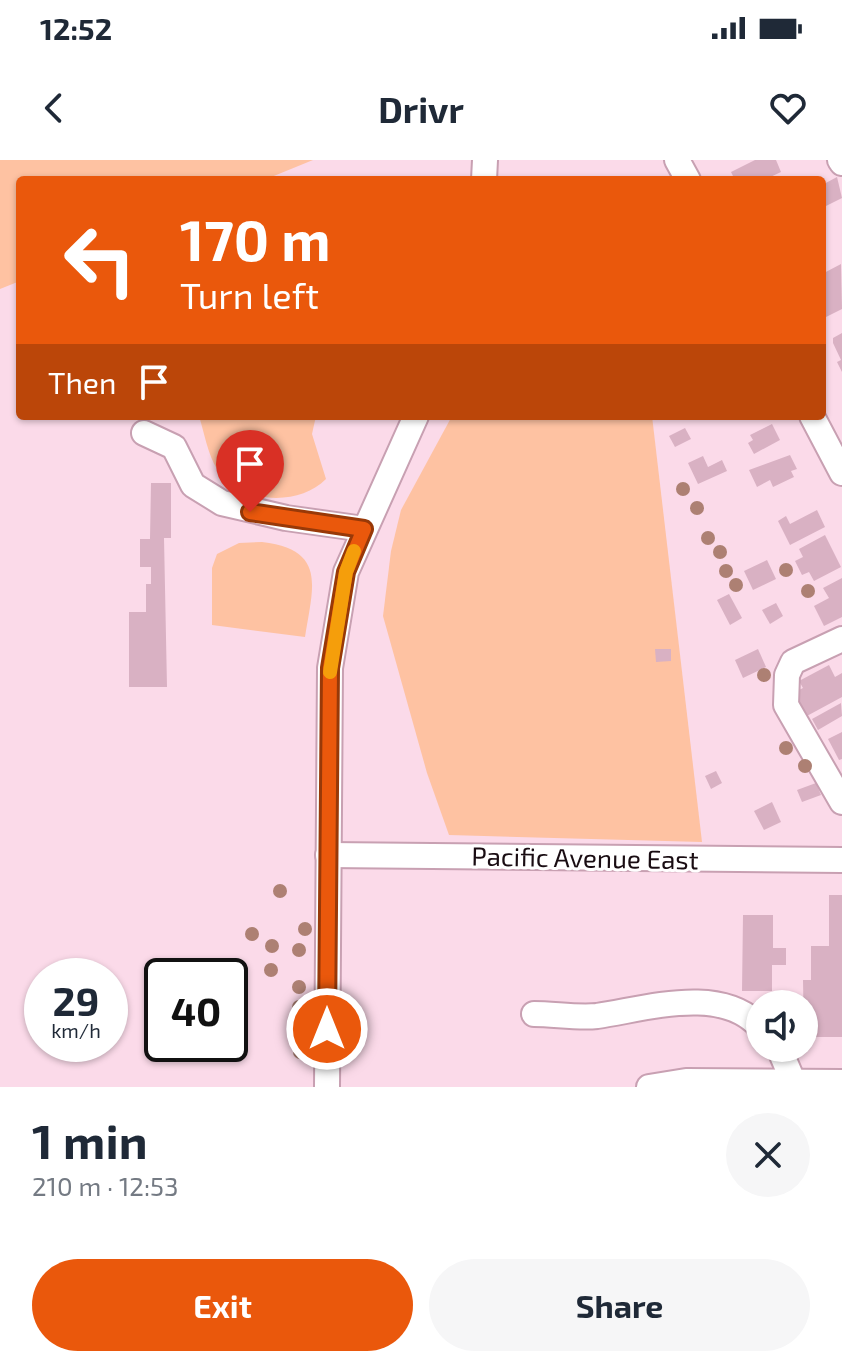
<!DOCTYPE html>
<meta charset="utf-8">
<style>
:root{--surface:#fff;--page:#f6f6f7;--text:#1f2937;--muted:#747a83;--accent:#ea580c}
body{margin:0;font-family:"Exo 2",sans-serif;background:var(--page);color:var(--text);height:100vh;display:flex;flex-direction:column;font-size:30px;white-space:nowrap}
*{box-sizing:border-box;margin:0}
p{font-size:26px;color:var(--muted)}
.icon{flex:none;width:44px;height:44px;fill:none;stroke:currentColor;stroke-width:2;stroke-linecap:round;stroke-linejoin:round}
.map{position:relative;height:927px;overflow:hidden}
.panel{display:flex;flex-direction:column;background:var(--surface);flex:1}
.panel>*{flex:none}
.top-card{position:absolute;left:16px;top:16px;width:810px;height:244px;border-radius:8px;box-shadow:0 2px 6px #0004;background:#ea580c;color:#fff;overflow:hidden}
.controls{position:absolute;left:746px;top:830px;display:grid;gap:16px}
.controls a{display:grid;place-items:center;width:72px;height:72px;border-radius:50%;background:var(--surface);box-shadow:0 2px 6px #0004;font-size:40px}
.speed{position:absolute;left:24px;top:798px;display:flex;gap:16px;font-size:40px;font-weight:700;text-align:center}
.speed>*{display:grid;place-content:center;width:104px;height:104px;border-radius:50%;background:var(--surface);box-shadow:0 2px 6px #0004;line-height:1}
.speed small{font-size:20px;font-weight:400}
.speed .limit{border:4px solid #111;border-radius:12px;background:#fff;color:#111}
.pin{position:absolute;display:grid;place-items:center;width:68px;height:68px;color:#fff;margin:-82px -34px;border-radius:50% 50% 50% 0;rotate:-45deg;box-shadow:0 0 8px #0007}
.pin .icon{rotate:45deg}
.me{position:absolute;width:88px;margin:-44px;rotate:0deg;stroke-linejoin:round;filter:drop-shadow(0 0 6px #0008)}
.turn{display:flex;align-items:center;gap:28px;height:168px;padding:0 32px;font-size:36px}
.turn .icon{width:104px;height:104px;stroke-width:2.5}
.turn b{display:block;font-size:56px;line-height:68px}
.then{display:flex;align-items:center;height:76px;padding:0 32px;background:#0003;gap:16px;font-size:30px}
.round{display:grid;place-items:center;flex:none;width:84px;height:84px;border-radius:42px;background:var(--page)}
.summary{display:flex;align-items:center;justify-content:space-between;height:136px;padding:0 32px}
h1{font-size:48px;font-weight:700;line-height:60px}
.action{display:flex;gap:16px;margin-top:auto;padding:16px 32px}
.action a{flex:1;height:92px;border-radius:48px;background:var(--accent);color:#fff;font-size:32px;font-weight:700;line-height:92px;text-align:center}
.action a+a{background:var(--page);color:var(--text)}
.status{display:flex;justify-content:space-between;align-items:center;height:56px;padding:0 40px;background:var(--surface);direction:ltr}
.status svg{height:22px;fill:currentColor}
header{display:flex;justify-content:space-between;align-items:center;height:104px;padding:0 32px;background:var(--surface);font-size:36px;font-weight:700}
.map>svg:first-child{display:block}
</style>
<div class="status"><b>12:52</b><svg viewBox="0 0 49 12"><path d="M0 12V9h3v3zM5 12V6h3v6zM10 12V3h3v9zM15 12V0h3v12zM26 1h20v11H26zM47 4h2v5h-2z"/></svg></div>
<header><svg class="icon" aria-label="back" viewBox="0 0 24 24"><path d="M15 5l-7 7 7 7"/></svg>Drivr<svg class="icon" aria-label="heart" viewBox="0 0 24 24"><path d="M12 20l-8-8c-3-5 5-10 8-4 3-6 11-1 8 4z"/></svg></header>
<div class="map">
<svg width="842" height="927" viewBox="0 0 842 927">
<rect width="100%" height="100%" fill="#fbdae9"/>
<!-- green -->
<g fill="#fec2a2">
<polygon points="0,0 313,0 264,20 20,20 20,121 0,129"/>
<path d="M 199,256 L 316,256 L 312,274 L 326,319 C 298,347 241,344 217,309 C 208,295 204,272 199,256 Z"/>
<polygon points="452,256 652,256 702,682 449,675 427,613 383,456 391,391 401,350"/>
<path d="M 262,382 C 327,390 313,426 305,477 L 212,465 L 212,408 L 217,394 L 239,383 Z"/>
</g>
<!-- building -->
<g fill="#d9b1c3">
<polygon points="755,0 776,0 781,12 764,20 735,20 731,12"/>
<polygon points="837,17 842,38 822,48 822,25"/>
<polygon points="841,104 842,149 822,159 822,114"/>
<polygon points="842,173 842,212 837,202 841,200 833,183 833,178"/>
<polygon points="772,264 780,280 754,294 748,283 753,280 750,275"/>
<polygon points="685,268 691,279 675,287 669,276"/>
<polygon points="790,295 797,309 791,311 794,317 773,327 770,320 757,327 749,310"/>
<polygon points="703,296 708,307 722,300 727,311 698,324 688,303"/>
<polygon points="151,323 171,323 171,378 164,378 167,527 129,527 129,452 146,452 146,424 151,424 151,407 140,407 140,379 150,379"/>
<polygon points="817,350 825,367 790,385 778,361 786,356 790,364"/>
<polygon points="825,375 841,407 814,421 809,412 802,415 795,401 803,397 799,389"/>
<polygon points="767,400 776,419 753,430 744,411"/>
<polygon points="842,418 842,457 824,466 814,446 829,438 823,428"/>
<polygon points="729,434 742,458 730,465 717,440"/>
<polygon points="776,443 783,456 770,464 762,450"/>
<polygon points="655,489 671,489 671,501 656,502"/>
<polygon points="758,489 766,507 743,518 735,500"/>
<polygon points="829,505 835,517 842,513 842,537 805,557 793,533 803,528 799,521"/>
<polygon points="841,543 842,556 818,570 812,559"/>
<polygon points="842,572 842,599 839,600 828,579"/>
<polygon points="716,611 722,623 711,629 705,616"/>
<polygon points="816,623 821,635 802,642 797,630"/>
<polygon points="772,642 781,662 764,670 754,651"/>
<polygon points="829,735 842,735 842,877 804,877 803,820 811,820 811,786 829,786"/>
<polygon points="743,755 773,755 773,788 786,788 786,805 772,805 772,831 742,831"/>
</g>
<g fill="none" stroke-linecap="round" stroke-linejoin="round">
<!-- minor casing -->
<g stroke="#c8a0b2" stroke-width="28">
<g id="minor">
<polyline points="677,0 688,20"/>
<polyline points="840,0 842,3"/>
<polyline points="484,20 485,0"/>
<polyline points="812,256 842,313"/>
<polyline points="144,273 174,287 193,325 222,343 286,358 364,369"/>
<polyline points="842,479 793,502 787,515 786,545 842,642"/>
<polyline points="328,695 842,700"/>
<path d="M 534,854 C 554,854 577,858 597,856 C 646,849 721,824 760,867"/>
<polyline points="779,888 793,921"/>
<polyline points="327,927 330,508 346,412 416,256"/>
<polyline points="649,927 686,921 842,922"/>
</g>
</g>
<!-- minor -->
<use href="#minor" stroke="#fff" stroke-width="24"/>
</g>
<!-- trees -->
<g fill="#ad8073">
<circle cx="683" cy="329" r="7"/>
<circle cx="697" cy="348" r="7"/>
<circle cx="708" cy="378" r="7"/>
<circle cx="720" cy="392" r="7"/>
<circle cx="786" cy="410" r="7"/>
<circle cx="726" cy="411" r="7"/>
<circle cx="736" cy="425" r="7"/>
<circle cx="808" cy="431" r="7"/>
<circle cx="764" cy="515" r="7"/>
<circle cx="786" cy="588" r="7"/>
<circle cx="805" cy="606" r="7"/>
<circle cx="280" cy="731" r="7"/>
<circle cx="305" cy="769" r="7"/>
<circle cx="252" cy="774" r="7"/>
<circle cx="272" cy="786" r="7"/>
<circle cx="299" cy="790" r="7"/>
<circle cx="271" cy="810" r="7"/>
<circle cx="299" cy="827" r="7"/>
<circle cx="299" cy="847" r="7"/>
<circle cx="300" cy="892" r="7"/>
</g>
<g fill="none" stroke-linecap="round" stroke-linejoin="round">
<!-- route casing -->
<g stroke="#983908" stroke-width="20">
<polyline id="route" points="250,352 364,369 346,412 330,508 327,869"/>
</g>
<!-- route -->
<use href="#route" stroke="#ea580c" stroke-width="14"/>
<!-- slow -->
<polyline stroke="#f59e0b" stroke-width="14" points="330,512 346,412 354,391"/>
</g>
<g text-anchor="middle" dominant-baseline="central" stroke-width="6" stroke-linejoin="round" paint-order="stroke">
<!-- street labels -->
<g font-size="26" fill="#190c12" stroke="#fff">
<text transform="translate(585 697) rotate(1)">Pacific Avenue East</text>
</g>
</g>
</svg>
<div class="controls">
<a><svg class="icon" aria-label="sound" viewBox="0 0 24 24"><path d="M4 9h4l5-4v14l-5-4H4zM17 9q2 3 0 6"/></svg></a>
</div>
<div class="speed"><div>29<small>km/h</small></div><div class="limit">40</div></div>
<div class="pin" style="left:250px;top:352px;background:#d93025"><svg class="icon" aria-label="arrive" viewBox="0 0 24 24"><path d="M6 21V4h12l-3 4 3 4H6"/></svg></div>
<svg class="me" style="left:327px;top:869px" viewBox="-20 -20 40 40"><circle r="17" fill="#ea580c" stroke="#fff" stroke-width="3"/><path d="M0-11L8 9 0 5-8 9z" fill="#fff"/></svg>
<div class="top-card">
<div class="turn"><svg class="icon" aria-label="left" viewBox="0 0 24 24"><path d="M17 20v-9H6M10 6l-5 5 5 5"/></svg><div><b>170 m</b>Turn left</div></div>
<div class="then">Then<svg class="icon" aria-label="arrive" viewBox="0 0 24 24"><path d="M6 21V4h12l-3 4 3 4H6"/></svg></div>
</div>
</div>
<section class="panel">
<div class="summary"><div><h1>1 min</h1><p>210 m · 12:53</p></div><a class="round"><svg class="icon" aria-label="close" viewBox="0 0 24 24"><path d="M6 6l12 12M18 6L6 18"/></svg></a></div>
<div class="action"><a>Exit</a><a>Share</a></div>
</section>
